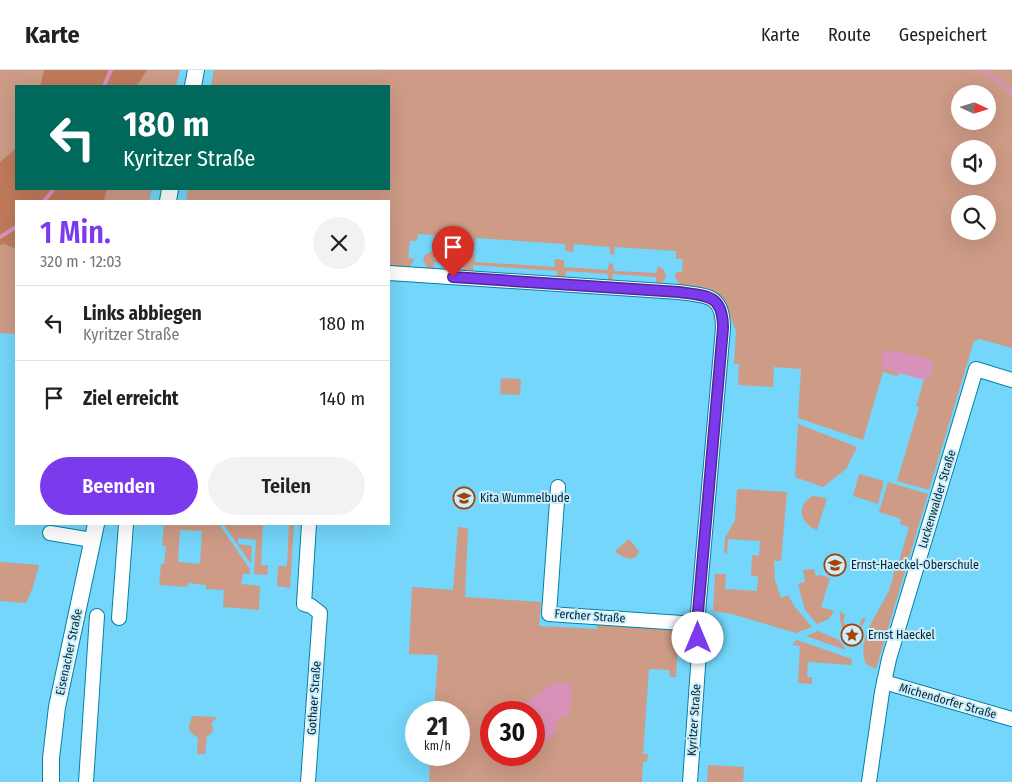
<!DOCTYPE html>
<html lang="de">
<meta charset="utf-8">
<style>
:root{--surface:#fff;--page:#f2f2f2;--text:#222;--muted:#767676;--line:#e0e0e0;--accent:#7c3aed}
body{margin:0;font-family:"Fira Sans Condensed",sans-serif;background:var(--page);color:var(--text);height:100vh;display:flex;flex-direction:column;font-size:19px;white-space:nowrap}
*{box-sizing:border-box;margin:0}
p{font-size:16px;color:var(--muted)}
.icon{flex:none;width:28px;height:28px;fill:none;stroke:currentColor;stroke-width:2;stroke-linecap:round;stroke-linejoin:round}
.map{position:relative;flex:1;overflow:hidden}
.details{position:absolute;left:15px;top:130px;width:375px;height:325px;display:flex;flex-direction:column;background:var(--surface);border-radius:0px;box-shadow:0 5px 20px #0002}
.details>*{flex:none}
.top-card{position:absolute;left:15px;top:15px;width:375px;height:105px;border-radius:0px;box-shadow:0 5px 20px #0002;background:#00695c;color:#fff;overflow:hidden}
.needle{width:32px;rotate:94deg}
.controls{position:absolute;left:951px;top:15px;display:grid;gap:10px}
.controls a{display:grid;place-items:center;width:45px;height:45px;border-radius:50%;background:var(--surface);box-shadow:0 5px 20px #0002;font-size:25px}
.speed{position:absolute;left:405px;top:631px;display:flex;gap:10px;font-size:25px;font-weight:700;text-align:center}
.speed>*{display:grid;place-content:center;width:65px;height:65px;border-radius:50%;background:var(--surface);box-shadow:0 5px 20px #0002;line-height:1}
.speed small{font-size:12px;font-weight:400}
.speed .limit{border:8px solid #d22;background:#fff;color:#111}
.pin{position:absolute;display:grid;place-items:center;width:42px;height:42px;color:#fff;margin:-51px -21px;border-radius:50% 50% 50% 0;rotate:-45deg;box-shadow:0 0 5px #0007}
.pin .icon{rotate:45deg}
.me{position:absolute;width:55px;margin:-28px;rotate:0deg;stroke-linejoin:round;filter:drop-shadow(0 0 4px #0008)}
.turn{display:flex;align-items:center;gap:18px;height:105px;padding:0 25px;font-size:22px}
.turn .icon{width:65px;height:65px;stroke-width:2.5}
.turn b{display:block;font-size:35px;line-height:42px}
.round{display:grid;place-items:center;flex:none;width:52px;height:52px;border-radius:26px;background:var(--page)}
.summary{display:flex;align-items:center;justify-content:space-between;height:85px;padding:0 25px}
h1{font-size:30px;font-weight:600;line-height:38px;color:var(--accent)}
.primary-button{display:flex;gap:10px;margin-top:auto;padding:10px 25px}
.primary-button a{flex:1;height:58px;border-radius:30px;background:var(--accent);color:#fff;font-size:20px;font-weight:600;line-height:58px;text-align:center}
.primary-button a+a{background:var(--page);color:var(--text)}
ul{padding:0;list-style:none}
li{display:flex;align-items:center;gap:15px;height:75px;padding:0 25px;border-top:1px solid var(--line)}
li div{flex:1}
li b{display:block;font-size:19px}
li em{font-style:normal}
header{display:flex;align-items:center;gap:30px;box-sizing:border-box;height:70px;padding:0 25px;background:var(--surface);border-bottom:1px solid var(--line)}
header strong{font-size:24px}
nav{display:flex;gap:28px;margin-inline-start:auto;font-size:18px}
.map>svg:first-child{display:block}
</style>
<header>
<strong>Karte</strong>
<nav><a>Karte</a><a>Route</a><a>Gespeichert</a></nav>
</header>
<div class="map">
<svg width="1012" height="712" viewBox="0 0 1012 712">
<rect width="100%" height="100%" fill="#73d6fa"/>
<!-- green -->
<g fill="#cd9b86" fill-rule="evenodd">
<polygon points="0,0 44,0 40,16 16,16 16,78 0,92"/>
<polygon points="147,0 180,0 176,16 137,16"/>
<path d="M 214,0 L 1012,0 L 1012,278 L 979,269 L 974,271 L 929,420 L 897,411 L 919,337 L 916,336 L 924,310 L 927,310 L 885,299 L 899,303 L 898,306 L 883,302 L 863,370 L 798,348 L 801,299 L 774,297 L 773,317 L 738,315 L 739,294 L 734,294 L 736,261 L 724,231 L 714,222 L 705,218 L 679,214 L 675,207 L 676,202 L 682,202 L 683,189 L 676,189 L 676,181 L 615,177 L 614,185 L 610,184 L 610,177 L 574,174 L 573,182 L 565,181 L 565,174 L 476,168 L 475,175 L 466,175 L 466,168 L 418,164 L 417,171 L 410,171 L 408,188 L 415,189 L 409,198 L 389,197 L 389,131 L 186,131 L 188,119 L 389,119 L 389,16 L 211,16 ZM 960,24 L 988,24 L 988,51 L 960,51 ZM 960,79 L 988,79 L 988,106 L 960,106 ZM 960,134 L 988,134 L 988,161 L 960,161 Z"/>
<polygon points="107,119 152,119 149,131 104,131"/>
<polygon points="4,174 16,179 16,264 0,263 0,175"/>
<polygon points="430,182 434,182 434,189 464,191 465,184 475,184 475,192 554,197 555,189 564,190 564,197 608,200 609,193 613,194 614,201 656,203 658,196 664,200 666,206 663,212 656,214 656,207 613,204 612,211 608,211 608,204 566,201 565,209 557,208 557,201 473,195 473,202 463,202 464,194 434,192 433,200 428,199 423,190 425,185"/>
<polygon points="501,308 521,309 520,325 500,324"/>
<polygon points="798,354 857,377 846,399 823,417 795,407"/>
<polygon points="859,404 884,411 878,434 853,426"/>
<path d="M 888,412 L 928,424 L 876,599 L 866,594 C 855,569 881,540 890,518 C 893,511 893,503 896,495 L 898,495 L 909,457 L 900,454 L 901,449 L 879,442 Z"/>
<polygon points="739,419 787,422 781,491 774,491 775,510 781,528 788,525 794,536 812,557 796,563 732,544 713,541 715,504 726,504 725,519 757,521 758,506 751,506 752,485 759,486 760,471 728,469 727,484 724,482 725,468 735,450 737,420"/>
<path d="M 813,426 L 827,428 L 817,460 C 800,454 795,435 813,426 Z"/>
<path d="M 164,454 L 219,454 L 250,499 L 250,504 L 243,504 L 241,514 L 260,516 L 259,540 L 223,537 L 224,520 L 206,519 L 206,515 L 188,513 L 187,517 L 159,515 L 161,494 L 164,494 L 166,476 L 162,476 ZM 180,460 L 202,461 L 200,494 L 178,492 Z"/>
<polygon points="223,454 263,454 261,495 268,495 267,505 254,504 256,470 238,468 238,474 252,476 251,494"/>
<polygon points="289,454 294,455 290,518 277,516 278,496 287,496"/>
<path d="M 458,457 L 468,458 L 465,527 L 541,532 L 539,556 L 597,559 L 597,555 L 679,560 L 676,607 L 670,607 L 669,600 L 649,599 L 643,684 L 648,684 L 647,692 L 643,692 L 642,712 L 429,712 L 430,689 L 424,688 L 424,685 L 459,685 L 459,642 L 434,642 L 438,585 L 409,584 L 412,517 L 453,520 ZM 539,624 L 569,647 L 559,646 L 555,654 L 556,661 L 538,668 L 537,678 L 534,680 L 534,685 L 491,685 L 491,642 L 512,642 Z"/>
<path d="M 629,469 L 639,481 C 635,494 622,488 615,481 Z"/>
<polygon points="0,492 39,495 33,517 26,533 0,531"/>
<polygon points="814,499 816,506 821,505 830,508 821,537 834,541 829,549 817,554 805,540 798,514 805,512 803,500"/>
<path d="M 840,542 L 845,544 L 843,553 L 859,558 L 862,548 L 866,549 L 860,559 L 857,572 L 853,574 C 844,567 839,553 840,542 Z"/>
<polygon points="818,561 839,570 846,580 806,566"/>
<polygon points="797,570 852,589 851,595 808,592 807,607 812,607 812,614 798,613 800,576 792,575"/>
<polygon points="192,646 217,647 212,653 213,662 207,666 205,684 197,684 198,668 190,662 189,656"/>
<polygon points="708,695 744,697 743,712 707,712"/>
</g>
<!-- forest -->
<g fill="#c07a5b">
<polygon points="44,0 147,0 137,16 40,16"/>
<polygon points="16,78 16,119 107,119 104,131 16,131 16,179 4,174 0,175 0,92"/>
</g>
<!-- water -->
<g fill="#d892ba">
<polygon points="889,280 930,289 934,295 931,306 924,310 885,299 881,296 883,283"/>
<polygon points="553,613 572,614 569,647 559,646 556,654 556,661 550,669 538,668 537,678 534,680 534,642 512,642"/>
</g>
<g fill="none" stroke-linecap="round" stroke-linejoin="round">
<!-- stream -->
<g stroke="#d892ba" stroke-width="4">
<polyline points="983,0 1012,22"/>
<polyline points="104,16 111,0"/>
<polyline points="44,131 54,119"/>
<polyline points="0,167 16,157"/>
</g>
<!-- minor casing -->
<g stroke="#0281a3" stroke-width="16">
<g id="minor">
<path d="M 389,203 L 679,222 C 707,226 723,224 723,258 L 698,542 L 699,582 L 690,712"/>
<polyline points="558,417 549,544 697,554"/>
<polyline points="50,463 92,470"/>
<polyline points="119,548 126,454"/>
<polyline points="884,612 1012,649"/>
<polyline points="86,712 97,546"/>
<polyline points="308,712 320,543 311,536 304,534 309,454"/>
<polyline points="869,712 882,622 889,589 976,299 1012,310"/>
</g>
</g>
<!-- tertiary casing -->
<g stroke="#0281a3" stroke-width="18">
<g id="tertiary">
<polyline points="193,16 196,0"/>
<polyline points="168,131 170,119"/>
<polyline points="51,712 51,688 57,637 96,454"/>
</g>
</g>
<!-- minor -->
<use href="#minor" stroke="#fff" stroke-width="14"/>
<!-- tertiary -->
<use href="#tertiary" stroke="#fff" stroke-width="16"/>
</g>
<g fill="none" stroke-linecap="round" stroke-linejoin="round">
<!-- route casing -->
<g stroke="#51269a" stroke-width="12">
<path id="route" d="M 453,207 L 679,222 C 707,226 723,224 723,258 L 698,542 L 698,568"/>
</g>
<!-- route -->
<use href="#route" stroke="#7c3aed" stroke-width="9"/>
</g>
<!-- icons -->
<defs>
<g id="school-ring" transform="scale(1.125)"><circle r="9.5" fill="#caeefd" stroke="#a54306" stroke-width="1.5"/><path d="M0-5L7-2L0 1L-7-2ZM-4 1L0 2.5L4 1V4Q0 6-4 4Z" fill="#a54306"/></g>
<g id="sight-ring" transform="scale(1.125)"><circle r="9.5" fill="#caeefd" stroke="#a54306" stroke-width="1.5"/><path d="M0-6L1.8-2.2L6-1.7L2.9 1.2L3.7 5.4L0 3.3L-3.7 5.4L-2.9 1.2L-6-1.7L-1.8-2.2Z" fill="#a54306"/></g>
</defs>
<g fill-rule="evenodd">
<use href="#school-ring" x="464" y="428"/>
<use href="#school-ring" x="835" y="495"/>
<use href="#sight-ring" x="852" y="565"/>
</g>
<g text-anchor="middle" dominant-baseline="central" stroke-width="4" stroke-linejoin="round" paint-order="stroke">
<!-- poi labels -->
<g font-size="12" fill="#03242f" stroke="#caeefd" text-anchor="start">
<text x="480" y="428">Kita Wummelbude</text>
<text x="851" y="495">Ernst-Haeckel-Oberschule</text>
<text x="868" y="565">Ernst Haeckel</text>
</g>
<!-- street labels -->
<g font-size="12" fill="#03242f" stroke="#caeefd">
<text transform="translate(937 429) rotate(-73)">Luckenwalder Straße</text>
<text transform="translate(590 546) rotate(4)">Fercher Straße</text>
<text transform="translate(69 582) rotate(-78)">Eisenacher Straße</text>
<text transform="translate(314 628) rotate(-86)">Gothaer Straße</text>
<text transform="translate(948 631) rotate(16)">Michendorfer Straße</text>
<text transform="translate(694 650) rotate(-86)">Kyritzer Straße</text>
</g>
</g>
</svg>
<div class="controls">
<a><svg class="needle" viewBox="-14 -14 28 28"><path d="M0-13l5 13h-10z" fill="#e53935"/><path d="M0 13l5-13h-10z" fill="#767676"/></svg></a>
<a><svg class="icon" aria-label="sound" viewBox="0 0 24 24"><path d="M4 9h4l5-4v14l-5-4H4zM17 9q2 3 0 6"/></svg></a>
<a><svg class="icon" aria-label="search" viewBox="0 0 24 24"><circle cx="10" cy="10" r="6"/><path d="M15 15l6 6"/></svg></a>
</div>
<div class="speed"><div>21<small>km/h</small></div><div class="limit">30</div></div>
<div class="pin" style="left:453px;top:207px;background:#d93025"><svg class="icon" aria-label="arrive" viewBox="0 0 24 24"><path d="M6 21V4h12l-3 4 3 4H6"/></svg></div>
<svg class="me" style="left:698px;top:568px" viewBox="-20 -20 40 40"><circle r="19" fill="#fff"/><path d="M0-13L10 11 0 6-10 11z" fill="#7c3aed"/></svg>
<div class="top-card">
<div class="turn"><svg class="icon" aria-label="left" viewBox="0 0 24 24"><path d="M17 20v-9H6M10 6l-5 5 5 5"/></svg><div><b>180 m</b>Kyritzer Straße</div></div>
</div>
<section class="details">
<div class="summary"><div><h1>1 Min.</h1><p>320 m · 12:03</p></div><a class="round"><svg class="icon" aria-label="close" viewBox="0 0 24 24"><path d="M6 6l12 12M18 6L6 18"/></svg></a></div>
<ul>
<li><svg class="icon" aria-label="left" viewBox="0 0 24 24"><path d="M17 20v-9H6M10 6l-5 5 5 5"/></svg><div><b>Links abbiegen</b><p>Kyritzer Straße</p></div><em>180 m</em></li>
<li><svg class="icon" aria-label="arrive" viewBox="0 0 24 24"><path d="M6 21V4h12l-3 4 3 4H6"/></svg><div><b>Ziel erreicht</b></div><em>140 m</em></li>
</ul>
<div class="primary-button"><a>Beenden</a><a>Teilen</a></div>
</section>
</div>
